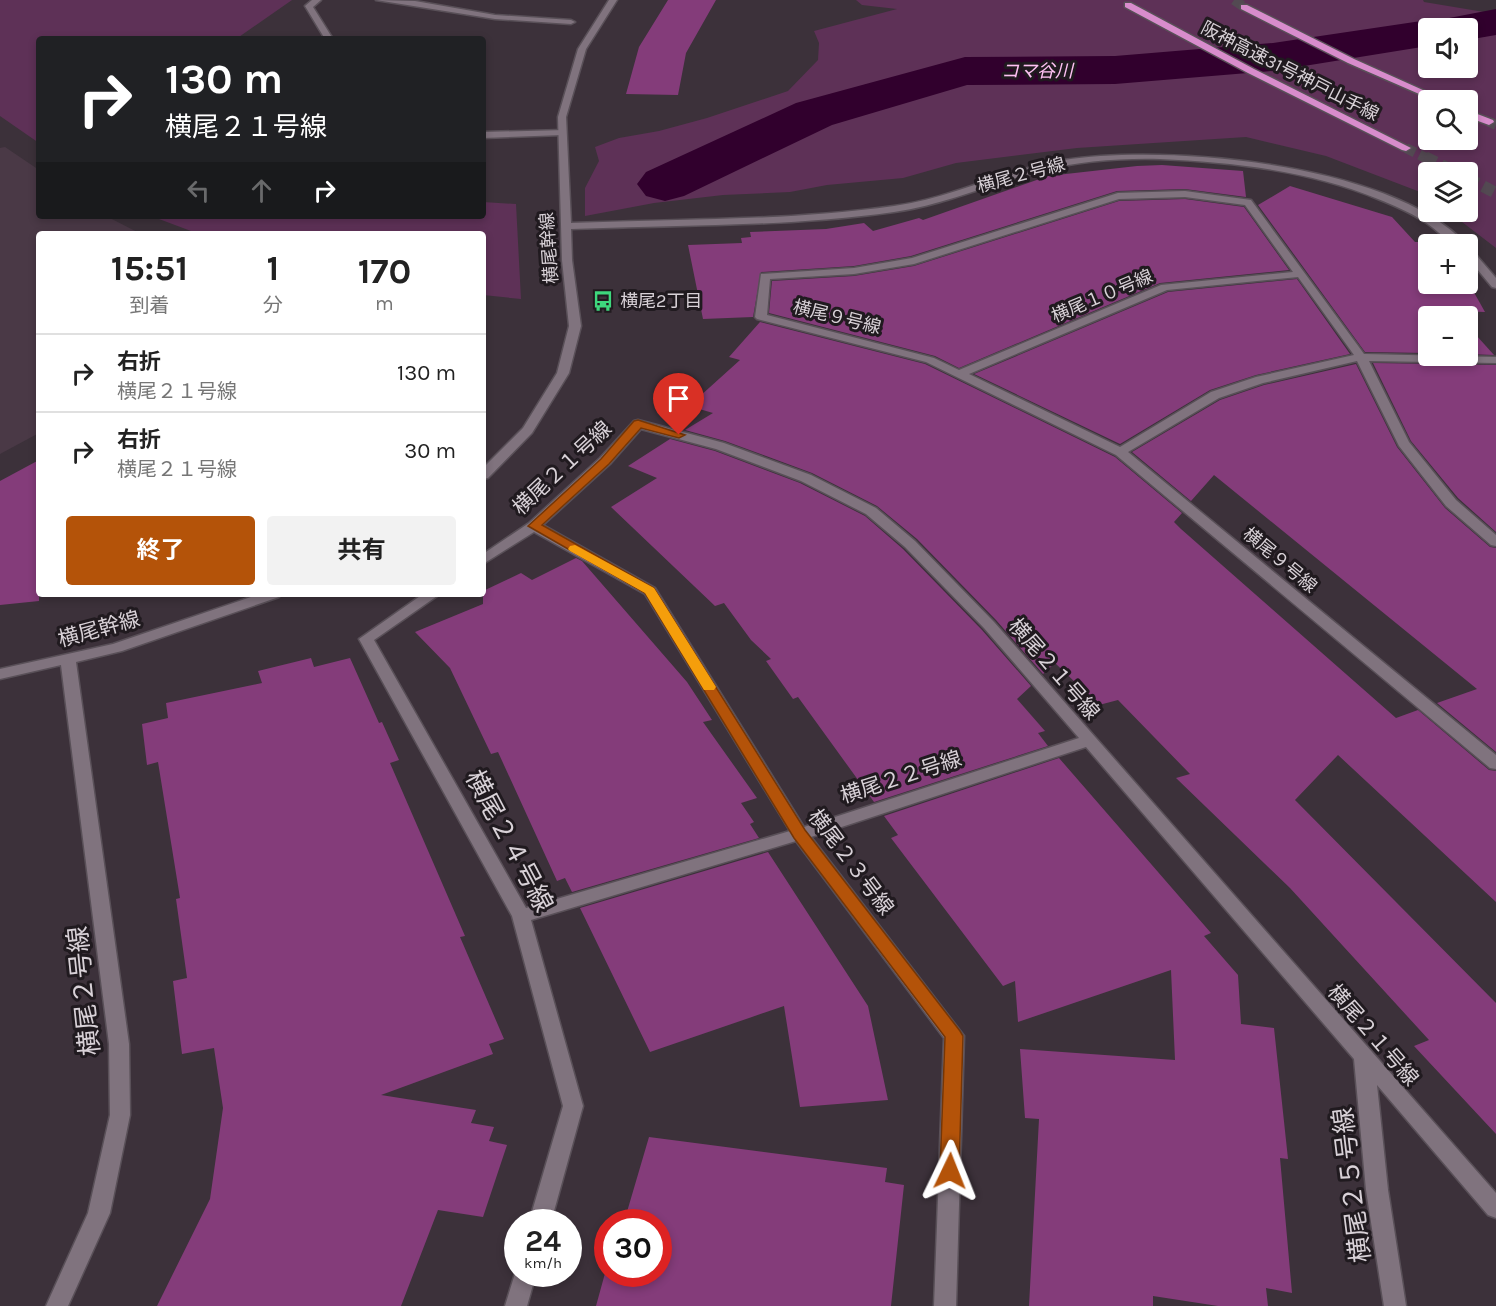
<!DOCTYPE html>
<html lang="ja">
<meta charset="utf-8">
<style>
:root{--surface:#fff;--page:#f2f2f2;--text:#222;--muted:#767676;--line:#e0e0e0;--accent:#b45309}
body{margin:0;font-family:Karla,"Noto Sans JP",sans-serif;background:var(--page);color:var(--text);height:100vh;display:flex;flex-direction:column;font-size:22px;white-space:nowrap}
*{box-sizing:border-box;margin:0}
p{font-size:20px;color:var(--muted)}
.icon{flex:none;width:33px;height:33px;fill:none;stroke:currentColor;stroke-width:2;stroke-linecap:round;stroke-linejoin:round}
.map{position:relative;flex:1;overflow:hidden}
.drawer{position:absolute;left:36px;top:231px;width:450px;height:366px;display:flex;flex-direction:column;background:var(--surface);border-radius:6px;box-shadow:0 3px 9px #0003}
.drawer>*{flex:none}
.guide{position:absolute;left:36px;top:36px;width:450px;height:183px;border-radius:6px;box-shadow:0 3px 9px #0003;background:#202124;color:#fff;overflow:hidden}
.tools{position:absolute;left:1418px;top:18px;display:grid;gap:12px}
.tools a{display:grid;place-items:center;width:60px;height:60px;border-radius:6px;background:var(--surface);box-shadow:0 3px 9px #0003;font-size:30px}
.speed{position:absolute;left:504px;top:1209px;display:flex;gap:12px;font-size:30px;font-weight:700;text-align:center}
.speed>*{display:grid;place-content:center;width:78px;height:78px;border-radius:50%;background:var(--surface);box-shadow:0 3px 9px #0003;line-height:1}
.speed small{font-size:15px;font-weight:400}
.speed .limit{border:9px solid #d22;background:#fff;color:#111}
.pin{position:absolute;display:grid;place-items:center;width:51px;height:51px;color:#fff;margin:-62px -26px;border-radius:50% 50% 50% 0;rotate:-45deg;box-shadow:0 0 6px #0007}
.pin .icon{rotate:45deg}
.me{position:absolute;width:66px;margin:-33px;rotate:2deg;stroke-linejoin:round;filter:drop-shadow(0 0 4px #0008)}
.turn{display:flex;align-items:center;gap:21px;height:126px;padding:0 30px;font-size:27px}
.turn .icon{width:78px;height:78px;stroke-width:2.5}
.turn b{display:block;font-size:42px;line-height:51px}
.lanes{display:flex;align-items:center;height:57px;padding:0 30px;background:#0003;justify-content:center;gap:30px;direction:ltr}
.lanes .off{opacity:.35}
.eta{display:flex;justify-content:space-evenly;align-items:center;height:102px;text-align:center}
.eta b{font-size:36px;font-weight:700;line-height:42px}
.action{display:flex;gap:12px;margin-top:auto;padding:12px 30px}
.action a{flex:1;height:69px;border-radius:6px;background:var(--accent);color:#fff;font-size:24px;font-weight:700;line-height:69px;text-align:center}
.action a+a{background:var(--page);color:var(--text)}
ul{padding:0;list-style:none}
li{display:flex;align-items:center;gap:18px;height:78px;padding:0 30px;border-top:2px solid var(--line)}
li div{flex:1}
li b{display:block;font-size:22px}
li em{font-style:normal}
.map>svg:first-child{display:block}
</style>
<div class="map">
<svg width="1496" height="1306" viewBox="0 0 1496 1306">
<rect width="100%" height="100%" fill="#3c313a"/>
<!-- built -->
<polygon fill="#4a3946" points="5,147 39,170 39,216 106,216 141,234 39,234 39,433 0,454 0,148"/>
<!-- green -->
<g fill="#5e3157" fill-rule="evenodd">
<polygon points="0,0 292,0 236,39 39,39 39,143 0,116"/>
<path d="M 856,0 L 1423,0 L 1424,2 L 1496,14 L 1496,248 L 1449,212 L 1467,212 L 1467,172 L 1428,172 L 1428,195 L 1326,156 L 1246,137 L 1077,148 L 956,163 L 903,178 L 827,185 L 790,192 L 723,195 L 654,203 L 585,216 L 585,188 L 599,161 L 595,147 L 619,138 L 659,131 L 707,118 L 788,91 L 818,60 L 819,43 L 814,31 L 897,9 L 862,5 ZM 1428,28 L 1467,28 L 1467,68 L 1428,68 ZM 1428,100 L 1467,100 L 1467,140 L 1428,140 Z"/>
<polygon points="483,202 516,204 521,299 483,295 483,234 199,234 151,216 483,216"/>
</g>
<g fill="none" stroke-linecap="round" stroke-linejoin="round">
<!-- river -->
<polygon fill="#31002d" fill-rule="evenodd" points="1496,9 1496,35 1467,40 1467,28 1428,28 1428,46 1273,71 1115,84 967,85 832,125 684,196 665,201 646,196 637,184 646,172 796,103 965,57 1115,56 1273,43 1428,20 1441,23 1444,19"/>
</g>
<!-- building -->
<g fill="#843c7a">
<polygon points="668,0 716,0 686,53 678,95 626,94 639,47"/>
<polygon points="1162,165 1243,171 1246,197 1185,189 1117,191 911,256 854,266 761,272 753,317 703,319 688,245 742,243 741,238 751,237 750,232 826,229 864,223 873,231 919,218 923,220 1048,176 1137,166"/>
<polygon points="1290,186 1392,217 1415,242 1439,242 1441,244 1428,244 1428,284 1467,284 1467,280 1485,312 1455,311 1460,316 1428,316 1428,353 1365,352 1258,205"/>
<polygon points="1185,199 1244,207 1289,270 1160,283 959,368 935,356 769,313 772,281 854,276 914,266 1119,201"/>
<polygon points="1297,279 1350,354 1256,375 1210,390 1120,444 974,374 1168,292"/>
<polygon points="760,322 925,364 1115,457 1182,513 1174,522 1181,529 1396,718 1418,710 1489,770 1496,771 1496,902 1338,755 1295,800 1496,1003 1496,1134 1414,1046 1429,1040 1290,888 1176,778 1190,774 1118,700 1099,705 1055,663 1043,674 996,620 917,539 877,506 812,473 725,441 685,430 713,413 689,406 740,360 729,357"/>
<polygon points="1467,325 1494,355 1467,354"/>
<polygon points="1373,363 1496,365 1496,532 1458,498 1411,441"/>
<polygon points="1356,364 1397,447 1445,508 1490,547 1496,548 1496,752 1437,703 1477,689 1214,475 1191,501 1132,452 1220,400 1264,385"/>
<polygon points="670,439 715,451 800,483 865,516 903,549 982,630 1031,686 1017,699 1045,731 1038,733 1048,746 874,802 798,697 793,699 766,661 771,659 751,640 724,603 715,606 611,507 657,478 628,466"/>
<polygon points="39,460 39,601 0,605 0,481"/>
<polygon points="576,558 582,561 687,682 712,720 703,722 757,798 741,803 754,822 750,824 759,838 572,892 565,878 557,881 498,752 491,754 450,668 415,632 483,604 483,591 521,573 532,580"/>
<polygon points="311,658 314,667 350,658 379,723 382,722 399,760 390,763 465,936 460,937 504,1039 489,1044 493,1054 381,1095 476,1110 471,1123 494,1127 489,1141 507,1145 483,1217 438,1210 401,1306 157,1306 210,1199 223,1108 214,1048 182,1054 173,981 187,978 176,899 180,898 158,762 147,765 142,724 168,718 166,703 262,683 258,671"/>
<polygon points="1059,758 1211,933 1204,936 1238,975 1241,1024 1274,1028 1288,1159 1280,1158 1292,1293 1266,1288 1268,1306 1218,1306 1153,1296 1153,1306 1029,1306 1039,1119 1025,1118 1020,1049 1175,1060 1171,970 1018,1022 1015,981 1003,986 891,838 898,835 884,816"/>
<polygon points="768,852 868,1006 888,1100 800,1107 784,1006 650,1052 580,908"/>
<polygon points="649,1137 887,1168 885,1182 904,1185 891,1306 596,1306 607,1266 608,1274 658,1274 658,1222 624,1222"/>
</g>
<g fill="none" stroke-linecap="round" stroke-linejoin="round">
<!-- motorway-tunnel-far1 -->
<g stroke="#534952" stroke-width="10" stroke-dasharray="10 5" stroke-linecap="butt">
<polyline points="1234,0 1244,7"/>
<polyline points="1489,122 1496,125"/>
<polyline points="1406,148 1428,159"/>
</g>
<!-- motorway-tunnel -->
<g stroke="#534952" stroke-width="12" stroke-dasharray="12 6" stroke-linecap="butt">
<polyline points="1425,157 1455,172"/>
<polyline points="1467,178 1496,193"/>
</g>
<!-- service casing -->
<g stroke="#595058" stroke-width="3">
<g id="service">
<polygon points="312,0 321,0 313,7 333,39 325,39 305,6"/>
<polygon points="376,0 415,1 495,15 571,20 575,22 571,24 495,19"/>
<polygon points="565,130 565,134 562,135 483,138 483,132"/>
</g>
</g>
<!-- minor casing -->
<g stroke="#595058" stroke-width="3">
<g id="minor">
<path d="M 1185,191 L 1251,200 L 1364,354 L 1496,357 L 1496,363 L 1369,361 L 1409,442 L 1456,500 L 1496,535 L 1496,546 L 1491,545 L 1446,506 L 1399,446 L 1357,361 L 1263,383 L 1219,398 L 1128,452 L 1496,755 L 1496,769 L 1490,768 L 1116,455 L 926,362 L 757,319 L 755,317 L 761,274 L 854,268 L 912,258 L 1118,193 ZM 1185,197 L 1245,205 L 1293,272 L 1161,285 L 959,370 L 934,358 L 767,315 L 770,279 L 854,274 L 914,264 L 1119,199 ZM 1298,277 L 1354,355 L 1256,377 L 1211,392 L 1120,447 L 969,374 L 1167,290 Z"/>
<path d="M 638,420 L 724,443 L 811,475 L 876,508 L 915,541 L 994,622 L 1496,1193 L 1496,1218 L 1488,1215 L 1377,1085 L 1388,1190 L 1406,1306 L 1384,1306 L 1366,1190 L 1354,1059 L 1086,747 L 811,837 L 964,1036 L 956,1306 L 934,1306 L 944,1038 L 796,841 L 531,920 L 583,1106 L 551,1222 L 529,1222 L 563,1106 L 512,916 L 359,639 L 423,594 L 440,594 L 374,640 L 526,908 L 790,831 L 645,594 L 534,532 L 483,564 L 483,554 L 529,523 L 600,458 L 634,421 ZM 641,429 L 716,449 L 801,481 L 866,514 L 905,547 L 984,628 L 1079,738 L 804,827 L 655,588 L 543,525 L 610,464 Z"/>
<polygon points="517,1267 518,1274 536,1274 527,1306 505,1306"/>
</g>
</g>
<!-- tertiary casing -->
<g stroke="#595058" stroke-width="3">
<g id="tertiary">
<path d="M 609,0 L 617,0 L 586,49 L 566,117 L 571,223 C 678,219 788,221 894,206 C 953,198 1006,169 1064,160 C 1168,144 1391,163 1466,244 C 1462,245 1457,245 1453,243 C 1442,237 1434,227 1423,221 C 1410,212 1393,205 1378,199 C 1310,171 1233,162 1160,159 C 1121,158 1079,161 1041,171 C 992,183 945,205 894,212 C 788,227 678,225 571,229 L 572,260 L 581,326 L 569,373 L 532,433 L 488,478 L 483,479 L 483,468 L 523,428 L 557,373 L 569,326 L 562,260 L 558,117 L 578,49 Z"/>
<polygon points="1467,248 1471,249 1496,278 1496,288 1492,287 1467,257"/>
<polygon points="260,594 281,594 279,597 122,651 76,662 129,1044 130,1115 110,1213 68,1306 46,1306 88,1213 110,1115 109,1044 61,665 0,679 0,669 113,644"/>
</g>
</g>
<!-- motorway casing -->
<g stroke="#595058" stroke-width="3">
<g id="motorway">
<polygon points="1125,3 1131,3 1254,69 1411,148 1406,151 1402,150 1248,73 1125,7"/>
<polygon points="1241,5 1247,5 1354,59 1445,100 1433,100 1348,63 1241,9"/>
<polygon points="1467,110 1493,120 1494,122 1489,125 1467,117"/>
</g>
</g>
<!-- service -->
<use href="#service" fill="#80737e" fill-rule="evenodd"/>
<!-- minor -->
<use href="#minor" fill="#80737e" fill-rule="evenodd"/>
<!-- tertiary -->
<use href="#tertiary" fill="#80737e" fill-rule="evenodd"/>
<!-- motorway -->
<use href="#motorway" fill="#d88ccc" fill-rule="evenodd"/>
</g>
<!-- route -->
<polygon fill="#b45309" stroke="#753606" stroke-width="1.5" points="638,420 685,435 679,438 641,428 609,464 542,525 654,588 805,830 960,1031 963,1036 959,1171 956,1177 950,1179 943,1177 940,1171 945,1037 794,838 645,593 528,526 601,459 634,421"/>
<!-- slow -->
<polygon fill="#f59e0b" points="575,545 654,588 716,687 714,690 704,690 645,593 570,551 568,549 570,546"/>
<!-- icons -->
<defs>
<g id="bus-bare" transform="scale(1.62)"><path d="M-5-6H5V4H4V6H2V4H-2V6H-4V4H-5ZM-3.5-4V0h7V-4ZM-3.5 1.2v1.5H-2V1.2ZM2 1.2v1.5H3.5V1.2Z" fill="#3ed77d" stroke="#201a1f" stroke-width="2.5" paint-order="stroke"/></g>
</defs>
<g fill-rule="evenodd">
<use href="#bus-bare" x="603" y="301"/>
</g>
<g text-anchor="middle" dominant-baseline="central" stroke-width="6" stroke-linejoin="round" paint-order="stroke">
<!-- far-water labels -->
<g font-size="18" font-style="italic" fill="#fec1f3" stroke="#201a1f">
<text x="1037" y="71">コマ谷川</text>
</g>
<!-- far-street labels -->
<g font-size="18" fill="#d8d1d7" stroke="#201a1f">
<text transform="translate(1290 71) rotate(27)">阪神高速31号神戸山手線</text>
<text transform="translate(1021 175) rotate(-15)">横尾２号線</text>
<text transform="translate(549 248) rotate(-94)">横尾幹線</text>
<text transform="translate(1102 296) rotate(-23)">横尾１０号線</text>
<text transform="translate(837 317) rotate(14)">横尾９号線</text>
<text transform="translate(1280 560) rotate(40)">横尾９号線</text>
</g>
<!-- far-poi labels -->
<g font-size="18" fill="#d8d1d7" stroke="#201a1f" text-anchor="start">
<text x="620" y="301">横尾2丁目</text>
</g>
<!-- street labels -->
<g font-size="21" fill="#d8d1d7" stroke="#201a1f">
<text transform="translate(562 468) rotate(-43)">横尾２１号線</text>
<text transform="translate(99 629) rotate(-15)">横尾幹線</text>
<text transform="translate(1054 669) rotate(49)">横尾２１号線</text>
<text transform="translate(901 777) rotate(-18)">横尾２２号線</text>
<text transform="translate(851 862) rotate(53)">横尾２３号線</text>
<text transform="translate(1373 1035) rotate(49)">横尾２１号線</text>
</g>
<!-- near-street labels -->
<g font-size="26" fill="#d8d1d7" stroke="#201a1f">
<text transform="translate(509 841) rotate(62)">横尾２４号線</text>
<text transform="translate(84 991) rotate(-96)">横尾２号線</text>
<text transform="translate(1352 1185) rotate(-97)">横尾２５号線</text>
</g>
</g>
</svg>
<div class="tools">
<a><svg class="icon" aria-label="sound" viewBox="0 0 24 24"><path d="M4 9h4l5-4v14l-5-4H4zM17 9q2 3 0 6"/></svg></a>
<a><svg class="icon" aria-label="search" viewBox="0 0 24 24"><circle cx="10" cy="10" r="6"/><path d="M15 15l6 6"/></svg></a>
<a><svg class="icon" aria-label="layers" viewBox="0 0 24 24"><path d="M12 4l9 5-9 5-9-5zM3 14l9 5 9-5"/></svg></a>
<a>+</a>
<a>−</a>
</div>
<div class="speed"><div>24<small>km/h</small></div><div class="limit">30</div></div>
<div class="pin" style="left:679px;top:435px;background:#d93025"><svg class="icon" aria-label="arrive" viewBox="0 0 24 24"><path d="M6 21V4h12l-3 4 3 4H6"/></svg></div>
<svg class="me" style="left:950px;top:1171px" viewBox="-20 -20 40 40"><path d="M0-17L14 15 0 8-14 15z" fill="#b45309" stroke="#fff" stroke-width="4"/></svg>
<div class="guide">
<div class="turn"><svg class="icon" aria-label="right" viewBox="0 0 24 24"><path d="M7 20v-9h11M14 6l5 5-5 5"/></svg><div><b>130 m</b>横尾２１号線</div></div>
<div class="lanes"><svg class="icon off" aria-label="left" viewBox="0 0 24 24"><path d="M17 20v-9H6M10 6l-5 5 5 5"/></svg><svg class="icon off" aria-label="ahead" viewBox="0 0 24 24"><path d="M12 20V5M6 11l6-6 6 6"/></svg><svg class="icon" aria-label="right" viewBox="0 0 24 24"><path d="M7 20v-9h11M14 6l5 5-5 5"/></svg></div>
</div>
<section class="drawer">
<div class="eta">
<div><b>15:51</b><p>到着</p></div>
<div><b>1</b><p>分</p></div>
<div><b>170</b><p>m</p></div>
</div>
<ul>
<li><svg class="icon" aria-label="right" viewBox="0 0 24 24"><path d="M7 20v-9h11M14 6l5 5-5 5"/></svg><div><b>右折</b><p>横尾２１号線</p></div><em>130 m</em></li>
<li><svg class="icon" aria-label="right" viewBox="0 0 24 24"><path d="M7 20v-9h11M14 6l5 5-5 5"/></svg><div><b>右折</b><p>横尾２１号線</p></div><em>30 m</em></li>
</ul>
<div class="action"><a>終了</a><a>共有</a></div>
</section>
</div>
